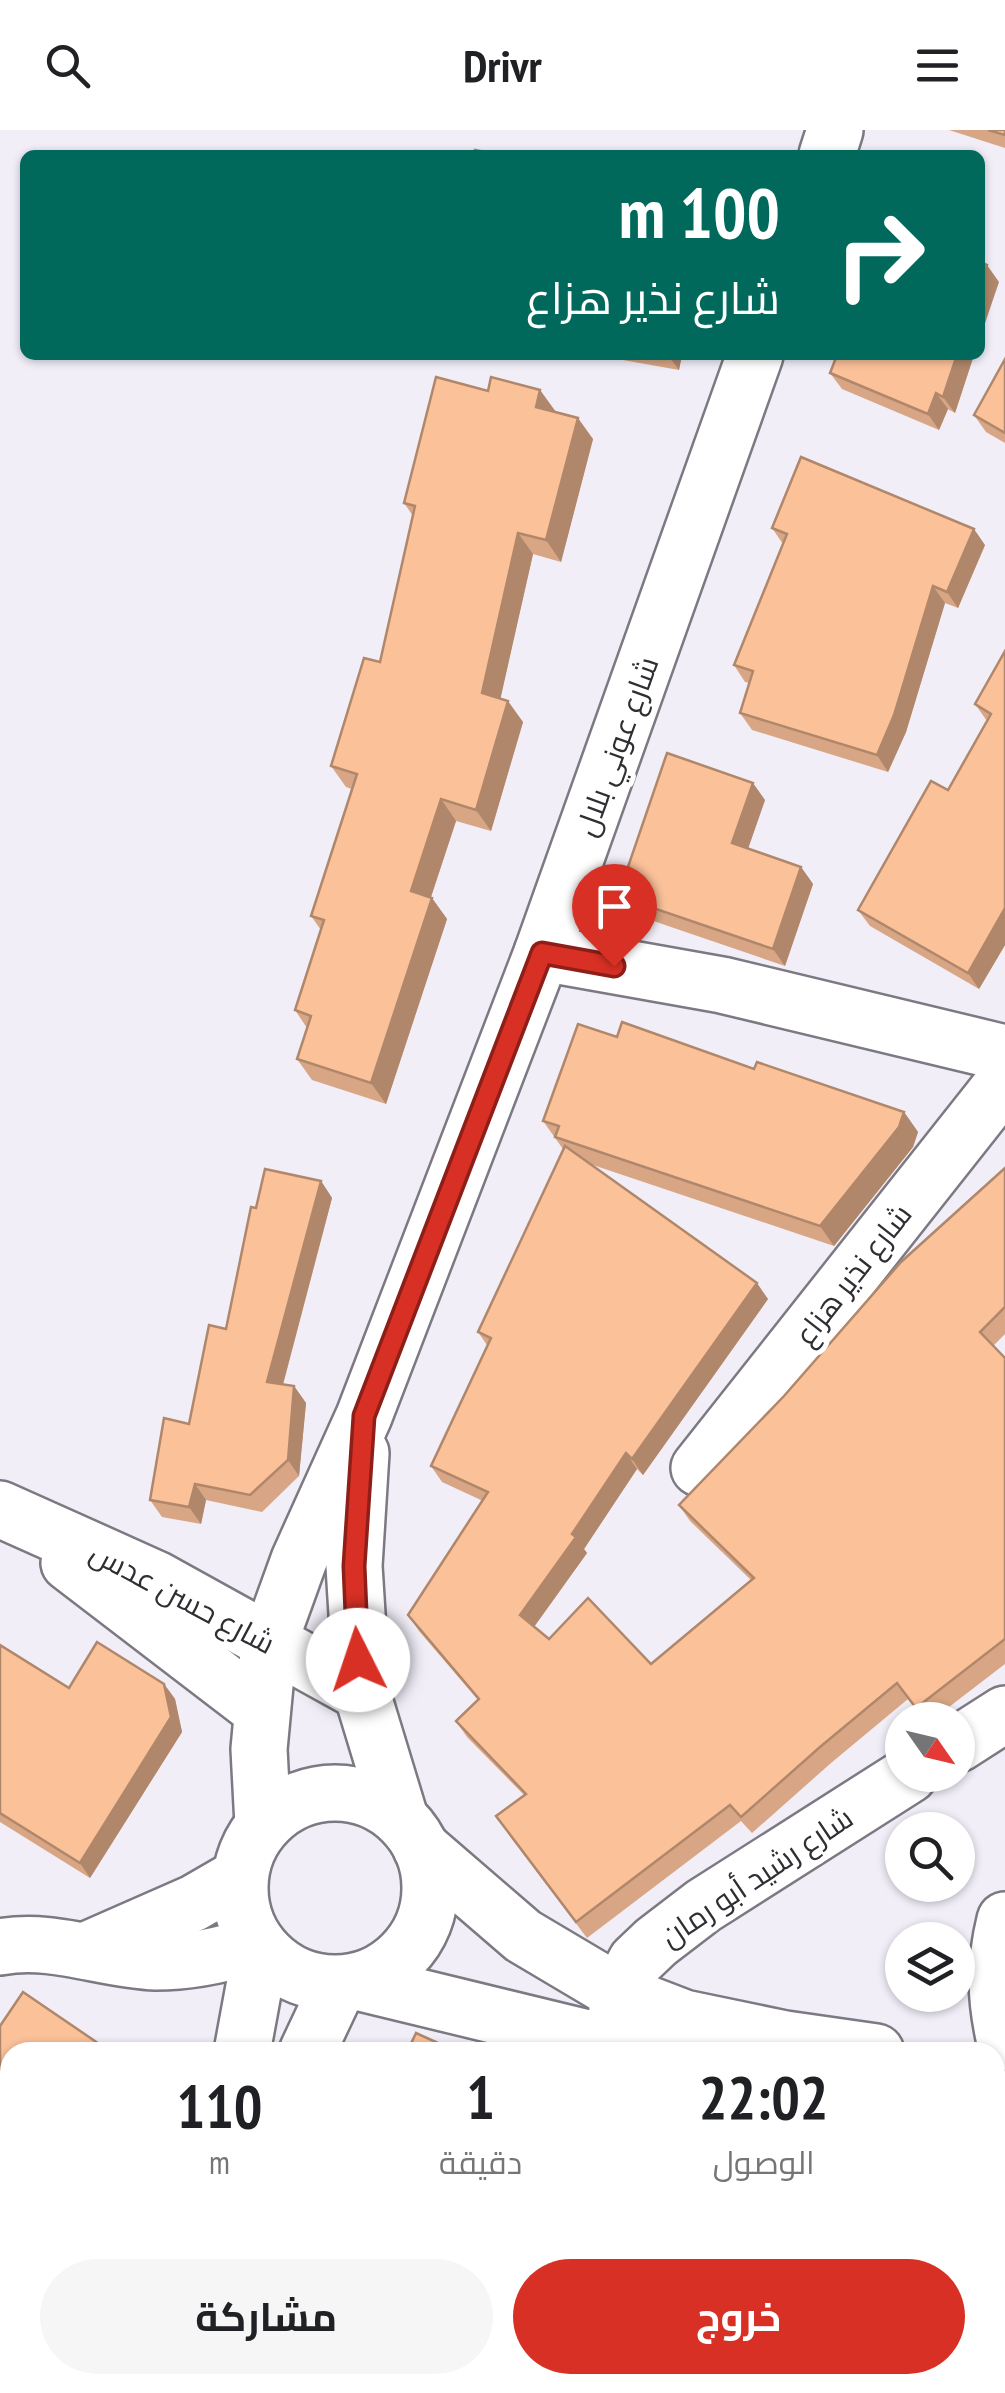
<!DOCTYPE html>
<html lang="ar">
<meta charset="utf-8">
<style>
:root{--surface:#fff;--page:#f6f6f6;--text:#202124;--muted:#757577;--accent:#d93025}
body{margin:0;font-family:"PT Sans Narrow",Cairo,sans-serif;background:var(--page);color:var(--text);direction:rtl;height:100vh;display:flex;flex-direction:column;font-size:38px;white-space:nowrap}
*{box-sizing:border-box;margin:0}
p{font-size:32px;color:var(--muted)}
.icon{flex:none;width:55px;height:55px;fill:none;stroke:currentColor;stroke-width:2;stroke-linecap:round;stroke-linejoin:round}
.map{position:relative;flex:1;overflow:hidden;direction:ltr}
.side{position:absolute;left:0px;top:1912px;width:1005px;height:352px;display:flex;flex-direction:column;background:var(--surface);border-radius:30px 30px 0 0;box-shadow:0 2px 8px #0004;direction:rtl}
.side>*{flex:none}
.guide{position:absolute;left:20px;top:20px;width:965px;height:210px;border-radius:15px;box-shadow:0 2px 8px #0004;direction:rtl;background:#00695c;color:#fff;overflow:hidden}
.needle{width:65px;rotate:124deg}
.tools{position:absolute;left:885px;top:1572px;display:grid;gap:20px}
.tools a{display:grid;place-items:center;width:90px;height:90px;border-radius:50%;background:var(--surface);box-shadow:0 2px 8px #0004;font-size:50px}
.pin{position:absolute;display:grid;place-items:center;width:85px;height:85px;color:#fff;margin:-102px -42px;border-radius:50% 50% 50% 0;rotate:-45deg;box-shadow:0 0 10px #0007}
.pin .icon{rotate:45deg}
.me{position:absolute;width:110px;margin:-55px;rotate:356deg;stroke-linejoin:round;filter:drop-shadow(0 0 8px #0008)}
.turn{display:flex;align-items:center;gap:35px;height:210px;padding:0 40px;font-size:45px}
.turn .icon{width:130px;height:130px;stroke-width:2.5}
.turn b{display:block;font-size:70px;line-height:85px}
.eta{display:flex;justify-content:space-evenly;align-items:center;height:170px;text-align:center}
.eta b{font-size:60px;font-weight:700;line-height:70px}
.cta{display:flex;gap:20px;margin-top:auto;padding:20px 40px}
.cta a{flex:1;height:115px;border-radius:60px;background:var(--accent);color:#fff;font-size:40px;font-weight:700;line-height:115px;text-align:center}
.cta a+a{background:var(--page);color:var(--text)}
header{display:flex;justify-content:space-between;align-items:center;height:130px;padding:0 40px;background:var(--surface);font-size:45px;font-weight:700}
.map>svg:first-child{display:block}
</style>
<header><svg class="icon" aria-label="menu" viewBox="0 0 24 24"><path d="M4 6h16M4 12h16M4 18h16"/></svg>Drivr<svg class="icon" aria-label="search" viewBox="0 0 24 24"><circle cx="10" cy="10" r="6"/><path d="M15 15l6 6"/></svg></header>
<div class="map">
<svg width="1005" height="2263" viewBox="0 0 1005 2263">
<rect width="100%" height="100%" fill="#f1eef8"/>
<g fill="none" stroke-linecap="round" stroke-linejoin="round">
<!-- street casing -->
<g stroke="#7c7982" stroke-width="60">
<g id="street">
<polyline points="827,25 835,0"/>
<polyline points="542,823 722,855 1005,923"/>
<polyline points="361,1323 354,1436 362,1563 400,1688"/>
<polyline points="699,1338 1005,951"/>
<polyline points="0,1379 156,1449 362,1563"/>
<polyline points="69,1433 261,1580"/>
<polyline points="958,1614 1005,1584"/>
<circle cx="335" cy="1758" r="95"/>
<polyline points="263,1695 259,1619 269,1513 299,1430 364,1286 542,823 755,225"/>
<polyline points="421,1718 523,1806 619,1863 684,1888 785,1909 876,1922"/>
<path d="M 1005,1790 C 994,1835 995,1868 1005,1912"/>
<path d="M 0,1817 C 53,1807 103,1830 156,1832 C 191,1832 224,1825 256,1814"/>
<polyline points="87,1820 194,1773 239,1747"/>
<polyline points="357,1852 645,1922"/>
<polyline points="242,1922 261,1819"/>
<polyline points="307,1922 339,1854"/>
<polyline points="612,1922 619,1863 636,1831 656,1812 703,1776 909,1645"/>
<polyline points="829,2255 834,2263"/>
<polyline points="161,2263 166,2255"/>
<polyline points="213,2263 214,2255"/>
<polyline points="426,2263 431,2255"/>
</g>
</g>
<!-- street -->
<use href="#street" stroke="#fff" stroke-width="55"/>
</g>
<!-- wall -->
<g fill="#d8a684">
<polygon points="949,0 1005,0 1005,18"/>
<polygon points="595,225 682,225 679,240"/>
<polygon points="837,225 974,225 955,283 948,279 939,300 842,259 830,243"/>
<polygon points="1005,229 1005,313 986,302 974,285"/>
<polygon points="540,260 555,282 593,309 561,432 533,424 500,569 523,592 491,701 456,691 431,767 447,789 386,974 312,950 297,929 307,898 295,880 321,800 311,786 352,659 346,657 331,636 380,532 413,386 404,373 488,261"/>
<polygon points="772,398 985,415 958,478 945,473 906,602 888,642 752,600 740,583 750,553 745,552 734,535 783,414"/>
<polygon points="1005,521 1005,815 979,859 870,796 858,780 948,660 987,591 975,574"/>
<polygon points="765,670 748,719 801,737 813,754 785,836 630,783 618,766"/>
<polygon points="617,907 754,939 904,982 918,1002 913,1017 834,1116 590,1034 768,1169 643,1345 637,1339 584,1419 587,1423 534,1497 549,1509 651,1534 752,1451 690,1391 679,1375 1005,1038 1005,1204 993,1216 1005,1228 1005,1534 932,1590 924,1590 908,1569 831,1633 752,1703 741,1691 587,1808 507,1702 524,1665 467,1607 456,1591 478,1570 419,1501 408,1485 483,1371 442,1352 431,1336 487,1215 478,1202 563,1019 543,991"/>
<polygon points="321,1051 332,1068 283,1255 294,1256 306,1273 299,1346 262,1382 206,1370 201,1394 162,1387 150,1370 189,1294 226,1199 256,1078"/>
<polygon points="0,1515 69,1558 164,1554 175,1569 182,1602 90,1748 0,1692"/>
<polygon points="1005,1983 1005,2263 968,2263 965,2259"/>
</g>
<!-- shaded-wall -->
<g fill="#b0876b">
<polygon points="987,135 999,152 980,208 980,157"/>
<polygon points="668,225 682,225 679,240"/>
<polygon points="957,225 974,225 955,283 943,267"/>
<polygon points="540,260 556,282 536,277"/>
<polygon points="936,263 948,279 939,300 928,284"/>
<polygon points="578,288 593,309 561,432 546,410"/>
<polygon points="974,399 985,415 958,478 947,462"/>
<polygon points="518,403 533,424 497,584 482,563"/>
<polygon points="933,456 945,473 906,602 888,642 877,625"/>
<polygon points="508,571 523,592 491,701 476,680"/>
<polygon points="753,653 765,670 744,730 732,713"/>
<polygon points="441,669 456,691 426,782 411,761"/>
<polygon points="801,737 813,754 785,836 773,819"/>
<polygon points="432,768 447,789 386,974 371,953"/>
<polygon points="1005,778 1005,815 979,859 968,843"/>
<polygon points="904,982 918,1002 913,1017 834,1116 820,1096"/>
<polygon points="321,1051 332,1068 279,1269 267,1252"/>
<polygon points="757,1153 768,1169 643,1345 632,1329"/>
<polygon points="294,1256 306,1273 299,1346 288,1330"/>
<polygon points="626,1323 637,1339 584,1419 587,1423 531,1501 520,1485"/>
<polygon points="195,1354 206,1370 201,1394 189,1377"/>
<polygon points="164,1554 175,1569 182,1602 90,1748 80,1733"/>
<polygon points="51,2255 72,2255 67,2263 54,2263 50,2257"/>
<polygon points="361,2255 382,2255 378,2263 357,2263"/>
<polygon points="614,2255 636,2255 631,2263 608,2263"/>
</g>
<!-- building -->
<g fill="#fbc199" stroke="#b0876b" stroke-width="2.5">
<polygon points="988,0 1005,0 1005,5"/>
<polygon points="475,20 500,25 474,25"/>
<polygon points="980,132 987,135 980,157"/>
<polygon points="837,225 957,225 943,267 936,263 928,284 830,243"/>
<polygon points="1005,229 1005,303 974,285"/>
<polygon points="436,247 488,261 491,247 540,260 536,277 578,288 546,410 518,403 482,563 508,571 476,680 441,669 411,761 432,768 371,953 297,929 311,886 295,880 324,790 311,786 357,644 331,636 364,528 380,532 415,376 404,373"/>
<polygon points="801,327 974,399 947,462 933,456 894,585 877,625 740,583 753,541 734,535 787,404 772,398"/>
<polygon points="1005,521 1005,778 968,843 858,780 931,651 948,660 991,584 975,574"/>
<polygon points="667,623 753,653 732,713 801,737 773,819 618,766"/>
<polygon points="622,892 754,939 757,932 904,982 899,997 820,1096 555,1007 559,996 543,991 578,894 617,907"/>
<polygon points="565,1016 757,1153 632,1329 626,1323 572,1404 576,1407 520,1485 549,1509 588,1468 651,1534 754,1448 679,1375 784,1266 901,1132 1005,1038 1005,1177 980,1202 1005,1228 1005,1509 916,1578 897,1553 820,1617 741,1687 730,1675 576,1792 496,1686 526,1664 456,1591 479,1569 408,1485 488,1362 431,1336 491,1208 478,1202"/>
<polygon points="265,1039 321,1051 267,1252 294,1256 288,1330 250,1365 195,1354 189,1377 150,1370 164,1288 189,1294 209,1195 226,1199 251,1077 256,1078"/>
<polygon points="97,1512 164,1554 171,1587 80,1733 0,1683 0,1515 69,1558"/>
<polygon points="23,1862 111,1922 10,1922 10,2255 51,2255 50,2257 59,2263 0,2263 0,1896"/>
<polygon points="416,1903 458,1922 407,1922"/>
<polygon points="1001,1976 1005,1994 1005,2256 965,2259 965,2255 995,2255 995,1978"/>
<polygon points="344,2255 361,2255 357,2263 346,2263"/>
<polygon points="479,2255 614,2255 608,2263 473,2263"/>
</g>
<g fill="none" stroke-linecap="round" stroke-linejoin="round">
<!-- route casing -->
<g stroke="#8d1f18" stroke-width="25">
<polyline id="route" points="358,1530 354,1436 364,1286 542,823 614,836"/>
</g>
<!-- route -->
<use href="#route" stroke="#d93025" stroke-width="18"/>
</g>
<g text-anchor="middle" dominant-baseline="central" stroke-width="10" stroke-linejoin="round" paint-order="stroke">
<!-- street labels -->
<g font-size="30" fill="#302e32" stroke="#fff">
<text transform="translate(616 616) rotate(-70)">شارع عوني بلال</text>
<text transform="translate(852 1144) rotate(-52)">شارع نذير هزاع</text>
<text transform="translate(183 1467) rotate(28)">شارع حسن عدس</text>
<text transform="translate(756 1746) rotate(-34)">شارع رشيد أبو رمان</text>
</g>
</g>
</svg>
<div class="tools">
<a><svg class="needle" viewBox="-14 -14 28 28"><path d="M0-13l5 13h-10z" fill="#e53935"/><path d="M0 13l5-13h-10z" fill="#757577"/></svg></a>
<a><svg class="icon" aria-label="search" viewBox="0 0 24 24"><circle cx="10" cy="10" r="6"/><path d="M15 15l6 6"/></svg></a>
<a><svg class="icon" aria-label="layers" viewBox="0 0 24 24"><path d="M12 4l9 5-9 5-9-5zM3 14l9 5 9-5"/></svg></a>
</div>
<div class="pin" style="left:614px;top:836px;background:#d93025"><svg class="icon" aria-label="arrive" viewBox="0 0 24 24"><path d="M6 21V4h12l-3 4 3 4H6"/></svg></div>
<svg class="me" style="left:358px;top:1530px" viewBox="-20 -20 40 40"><circle r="19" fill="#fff"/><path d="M0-13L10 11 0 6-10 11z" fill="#d93025"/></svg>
<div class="guide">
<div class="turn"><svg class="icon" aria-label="right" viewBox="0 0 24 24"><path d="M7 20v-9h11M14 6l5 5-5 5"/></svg><div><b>100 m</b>شارع نذير هزاع</div></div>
</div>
<section class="side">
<div class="eta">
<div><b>22:02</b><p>الوصول</p></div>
<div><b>1</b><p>دقيقة</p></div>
<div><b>110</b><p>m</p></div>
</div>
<div class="cta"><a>خروج</a><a>مشاركة</a></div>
</section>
</div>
